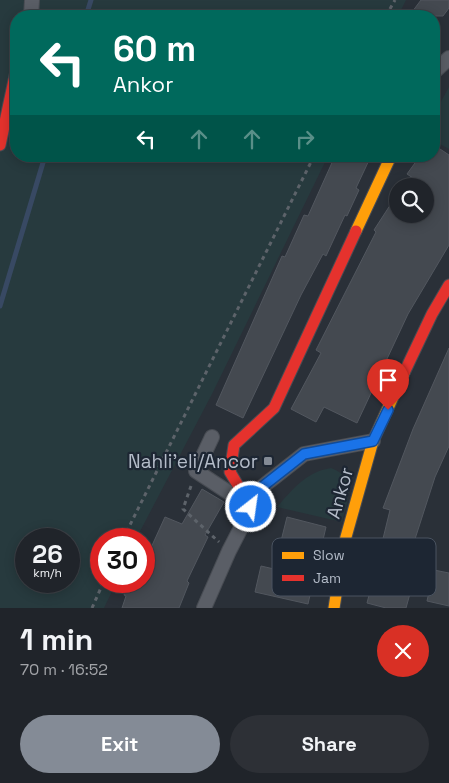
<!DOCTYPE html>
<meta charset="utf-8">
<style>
:root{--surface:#20242a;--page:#2d3036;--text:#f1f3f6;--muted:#a2a4a8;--line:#3d4147;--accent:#848b96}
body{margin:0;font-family:"Space Grotesk",sans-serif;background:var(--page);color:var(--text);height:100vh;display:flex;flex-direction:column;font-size:19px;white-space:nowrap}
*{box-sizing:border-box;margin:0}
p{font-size:16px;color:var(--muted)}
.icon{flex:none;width:28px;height:28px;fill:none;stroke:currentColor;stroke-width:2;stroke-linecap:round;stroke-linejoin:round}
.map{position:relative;height:608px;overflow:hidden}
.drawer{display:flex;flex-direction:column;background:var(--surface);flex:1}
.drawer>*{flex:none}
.hud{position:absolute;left:10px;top:10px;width:430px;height:152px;border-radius:20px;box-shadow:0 2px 12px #0003,0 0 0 1px var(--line);background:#00695c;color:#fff;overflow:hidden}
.fabs{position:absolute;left:389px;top:178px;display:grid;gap:10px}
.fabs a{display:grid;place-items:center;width:45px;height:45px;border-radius:50%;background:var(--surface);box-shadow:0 2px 12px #0003,0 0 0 1px var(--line);font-size:25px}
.speed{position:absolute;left:15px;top:528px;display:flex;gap:10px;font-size:25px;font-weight:700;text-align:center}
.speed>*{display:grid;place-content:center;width:65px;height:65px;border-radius:50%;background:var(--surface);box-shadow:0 2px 12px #0003,0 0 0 1px var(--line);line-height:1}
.speed small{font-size:12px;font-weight:400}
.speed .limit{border:8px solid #d22;background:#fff;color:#111}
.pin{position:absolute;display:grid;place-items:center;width:42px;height:42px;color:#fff;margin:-51px -21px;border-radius:50% 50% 50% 0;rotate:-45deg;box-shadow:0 0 5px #0007}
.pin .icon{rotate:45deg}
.me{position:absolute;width:55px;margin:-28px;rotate:30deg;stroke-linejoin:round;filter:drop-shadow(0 0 4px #0008)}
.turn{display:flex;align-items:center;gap:18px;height:105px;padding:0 20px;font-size:22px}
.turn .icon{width:65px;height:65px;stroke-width:2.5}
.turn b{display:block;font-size:35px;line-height:42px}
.lanes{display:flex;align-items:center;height:48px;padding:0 20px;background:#0003;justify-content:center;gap:25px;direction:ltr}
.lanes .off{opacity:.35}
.round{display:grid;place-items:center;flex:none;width:52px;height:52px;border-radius:26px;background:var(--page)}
.head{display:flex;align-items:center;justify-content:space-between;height:85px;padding:0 20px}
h1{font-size:30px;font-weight:700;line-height:38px}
.primary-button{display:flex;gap:10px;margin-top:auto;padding:10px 20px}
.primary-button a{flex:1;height:58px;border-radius:30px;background:var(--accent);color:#fff;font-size:20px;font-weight:700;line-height:58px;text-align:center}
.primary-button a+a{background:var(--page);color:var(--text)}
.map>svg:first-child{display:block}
</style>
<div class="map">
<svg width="449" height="608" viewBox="0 0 449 608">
<rect width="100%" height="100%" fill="#2a3038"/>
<!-- green -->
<g fill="#273a3e" fill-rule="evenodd">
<path d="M 0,0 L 406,0 L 398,16 L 16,16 L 16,156 L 328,156 L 212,394 L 136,539 L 101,539 L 101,581 L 117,581 L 104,608 L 0,608 ZM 26,539 L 69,539 L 69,581 L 26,581 Z"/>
<polygon points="449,87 449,149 434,141 434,114"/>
<path d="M 331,468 C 358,478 347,501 342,522 L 277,507 C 293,489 306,472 331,468 Z"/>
</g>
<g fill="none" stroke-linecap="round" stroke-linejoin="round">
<!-- stream -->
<g stroke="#384963" stroke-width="5">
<polyline points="86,16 91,0"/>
<polyline points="0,306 45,156"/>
</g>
</g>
<!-- building -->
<g fill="#444950" stroke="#52575f">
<polygon points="421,0 449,0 449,8 443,16 409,16"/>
<polygon points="434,145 449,155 449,245 408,314 357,423 324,407 316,422 291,409 321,353 316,350 376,232 374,230 398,193 398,214 425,214 425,186 407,174 420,156 434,156"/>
<polygon points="335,156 371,156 356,188 359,190 347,216 345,215 326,256 323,254 301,295 243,418 216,405 282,256 285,257 304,215 308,216"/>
<polygon points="449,348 449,446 435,477 415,539 422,541 417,564 379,555 390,510 383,508 413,429"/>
<polygon points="202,489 224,502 205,535 208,537 187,581 189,583 179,608 122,608 126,596 124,595 130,581 144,581 144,563 165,517 182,524"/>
<polygon points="287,517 326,527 319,557 298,552 291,581 312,586 308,604 255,592 261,566 274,569"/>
<polygon points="434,570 449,573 449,606 427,601"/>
<polygon points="373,580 411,590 406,608 386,608 367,603"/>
</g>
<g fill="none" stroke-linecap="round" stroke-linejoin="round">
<!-- street casing -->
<g stroke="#484c53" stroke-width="16">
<g id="street">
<polyline points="31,16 32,0"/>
<polyline points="434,72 449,58"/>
<polyline points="212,437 196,471 231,494 243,523"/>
<polyline points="204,608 229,551 262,487 304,454 373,441"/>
</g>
</g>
<!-- slow casing -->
<g stroke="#484c53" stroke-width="13">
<g id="slow">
<polyline points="356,231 391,156"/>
<polyline points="334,608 344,544 373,441 404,373"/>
</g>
</g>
<!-- jam casing -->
<g stroke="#484c53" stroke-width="13">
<g id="jam">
<polyline points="0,145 16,71"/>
<polyline points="404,373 432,314 449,285"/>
<polyline points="251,507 230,472 234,445 274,408 356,231"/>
</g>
</g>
<!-- path -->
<g stroke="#5d636a" stroke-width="3" stroke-dasharray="4 4" stroke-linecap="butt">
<polyline points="386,16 395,0"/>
<polyline points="191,486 183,509 219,542"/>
<polyline points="123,539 314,156"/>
<polyline points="92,608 104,581"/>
</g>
<!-- street -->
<use href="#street" stroke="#5a5e66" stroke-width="14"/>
<!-- slow -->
<use href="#slow" stroke="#ff9f0a" stroke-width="11"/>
<!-- jam -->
<use href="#jam" stroke="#e5322d" stroke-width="11"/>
</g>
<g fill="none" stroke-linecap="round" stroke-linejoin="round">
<!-- route casing -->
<g stroke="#114b97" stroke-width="12">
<polyline id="route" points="251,507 262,487 304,454 373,441 388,410"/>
</g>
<!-- route -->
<use href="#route" stroke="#1a73e8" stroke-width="9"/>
</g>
<!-- markers -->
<rect fill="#848b96" stroke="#1d2633" stroke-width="2" x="263" y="456" width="10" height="10" rx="2.5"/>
<g text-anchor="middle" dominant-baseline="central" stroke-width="4.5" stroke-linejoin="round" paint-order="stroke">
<!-- poi labels -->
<g font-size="19" fill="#b4bcc9" stroke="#1d2633" text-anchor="end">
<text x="258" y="461">Nahli'eli/Ancor</text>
</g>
<!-- street labels -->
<g font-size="19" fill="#b4bcc9" stroke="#1d2633">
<text transform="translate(340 493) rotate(-74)">Ankor</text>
</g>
</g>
<!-- legend -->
<rect x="272" y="538" width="164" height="58" rx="8" fill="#1d2633" stroke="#4a5360" stroke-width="1"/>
<rect x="282" y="552" width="22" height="7" fill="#ff9f0a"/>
<rect x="282" y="575" width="22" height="6" fill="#e5322d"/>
<g font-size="14" fill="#b4bcc9">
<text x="313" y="560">Slow</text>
<text x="313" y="583">Jam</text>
</g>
</svg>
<div class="fabs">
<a><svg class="icon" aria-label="search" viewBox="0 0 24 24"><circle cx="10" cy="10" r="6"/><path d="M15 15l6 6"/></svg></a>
</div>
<div class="speed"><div>26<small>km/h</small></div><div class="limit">30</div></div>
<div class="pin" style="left:388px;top:410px;background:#d93025"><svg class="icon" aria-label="arrive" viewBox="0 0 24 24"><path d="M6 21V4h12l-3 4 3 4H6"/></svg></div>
<svg class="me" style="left:251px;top:507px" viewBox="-20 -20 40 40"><circle r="17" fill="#1a73e8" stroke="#fff" stroke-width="3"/><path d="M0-11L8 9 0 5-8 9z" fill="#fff"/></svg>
<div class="hud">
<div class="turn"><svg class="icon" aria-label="left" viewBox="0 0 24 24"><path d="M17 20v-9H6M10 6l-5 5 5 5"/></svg><div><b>60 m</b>Ankor</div></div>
<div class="lanes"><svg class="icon" aria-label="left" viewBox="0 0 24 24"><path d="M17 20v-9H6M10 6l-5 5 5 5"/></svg><svg class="icon off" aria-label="ahead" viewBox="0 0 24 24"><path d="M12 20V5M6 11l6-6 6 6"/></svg><svg class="icon off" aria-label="ahead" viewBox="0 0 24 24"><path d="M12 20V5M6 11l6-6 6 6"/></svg><svg class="icon off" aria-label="right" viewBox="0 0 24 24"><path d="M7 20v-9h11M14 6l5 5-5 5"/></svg></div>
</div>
</div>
<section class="drawer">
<div class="head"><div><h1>1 min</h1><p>70 m · 16:52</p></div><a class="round" style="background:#d93025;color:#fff"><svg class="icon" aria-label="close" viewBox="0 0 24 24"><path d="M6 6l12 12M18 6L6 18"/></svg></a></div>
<div class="primary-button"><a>Exit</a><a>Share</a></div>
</section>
